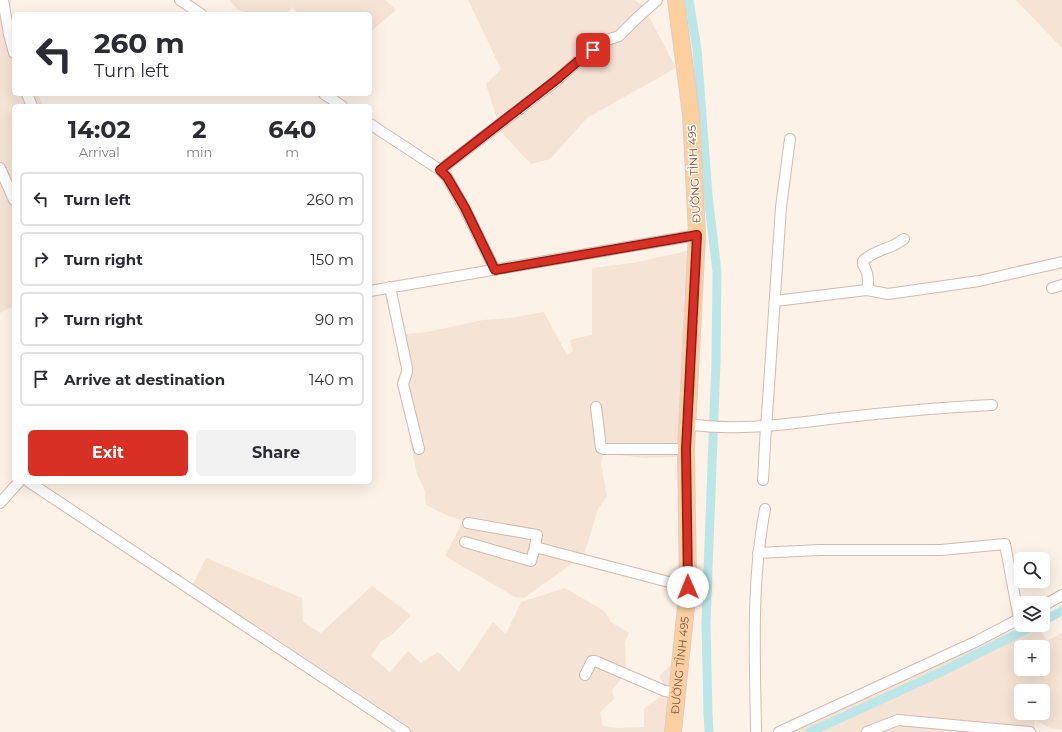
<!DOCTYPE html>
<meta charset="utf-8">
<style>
:root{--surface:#fff;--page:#f2f2f3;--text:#2b2b33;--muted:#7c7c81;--line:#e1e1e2;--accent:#d93025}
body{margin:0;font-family:Montserrat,sans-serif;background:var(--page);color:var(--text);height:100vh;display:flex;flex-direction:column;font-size:15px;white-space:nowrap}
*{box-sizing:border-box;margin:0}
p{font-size:13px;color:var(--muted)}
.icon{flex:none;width:22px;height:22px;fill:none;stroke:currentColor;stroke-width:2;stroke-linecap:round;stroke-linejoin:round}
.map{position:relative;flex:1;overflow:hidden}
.panel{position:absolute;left:12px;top:104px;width:360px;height:380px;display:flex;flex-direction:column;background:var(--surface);border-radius:6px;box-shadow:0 4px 16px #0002}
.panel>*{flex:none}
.top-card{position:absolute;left:12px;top:12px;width:360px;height:84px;border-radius:6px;box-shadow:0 4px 16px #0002;background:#fff;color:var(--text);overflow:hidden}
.tools{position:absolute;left:1014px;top:552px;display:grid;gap:8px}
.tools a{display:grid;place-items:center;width:36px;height:36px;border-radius:6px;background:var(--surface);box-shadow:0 4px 16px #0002;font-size:20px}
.pin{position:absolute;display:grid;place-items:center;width:34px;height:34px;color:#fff;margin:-17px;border-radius:8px;box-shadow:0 2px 6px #0006}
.me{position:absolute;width:44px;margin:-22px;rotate:359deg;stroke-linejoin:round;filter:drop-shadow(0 0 3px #0008)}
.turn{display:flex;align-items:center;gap:14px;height:84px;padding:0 16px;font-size:18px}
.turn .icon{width:52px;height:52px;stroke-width:2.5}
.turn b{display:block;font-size:28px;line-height:34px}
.eta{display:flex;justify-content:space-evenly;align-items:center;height:68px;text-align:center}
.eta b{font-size:24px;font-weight:700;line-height:28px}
.button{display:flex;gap:8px;margin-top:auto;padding:8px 16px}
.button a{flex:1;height:46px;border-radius:6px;background:var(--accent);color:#fff;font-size:16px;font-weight:700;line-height:46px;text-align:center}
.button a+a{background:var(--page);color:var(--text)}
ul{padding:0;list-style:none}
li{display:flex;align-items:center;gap:12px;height:54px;margin:0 8px 6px;padding:0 8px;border:2px solid var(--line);border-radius:6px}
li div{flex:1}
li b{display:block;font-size:15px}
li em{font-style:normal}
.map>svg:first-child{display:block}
</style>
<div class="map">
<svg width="1062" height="732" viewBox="0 0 1062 732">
<rect width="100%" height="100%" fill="#fdf2e7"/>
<!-- residential -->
<g fill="#f5e3d5" fill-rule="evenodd">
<polygon points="0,0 11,0 11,17 14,30 14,94 38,94 43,106 14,106 14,306 0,313"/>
<polygon points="229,0 385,0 396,10 370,32 370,14 324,14 322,12 318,14 298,14 292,7 287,14 252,14 238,10"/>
<polygon points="468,0 635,0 645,8 656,0 665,0 646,11 676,68 587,118 550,159 531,164 501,132 486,84 501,69"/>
<polygon points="1016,0 1062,0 1062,48"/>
<polygon points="693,157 692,456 645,458 603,453 601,464 607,496 598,509 584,555 524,598 515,597 445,556 449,548 463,521 444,514 426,505 425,491 417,474 410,440 410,428 405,418 397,382 404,372 402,343 406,334 427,332 483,320 510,318 544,312 567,355 573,351 570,341 572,339 592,335 592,268 633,263 691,250"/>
<polygon points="206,558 302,598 303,622 321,633 372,586 411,615 392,635 381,641 371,656 390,672 408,651 421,663 438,652 459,672 493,622 506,634 521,602 565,588 596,606 605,612 611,622 629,633 625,642 626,670 618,683 612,690 614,699 600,712 603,726 617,728 644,727 644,708 659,698 664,685 659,676 672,664 679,732 406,732 191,588"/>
<path d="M 1026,625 L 1037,625 L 1047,641 L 1062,633 L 1062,730 L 1050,728 L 1035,720 L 1033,732 L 773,732 L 937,662 ZM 1021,647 L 1043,647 L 1043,669 L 1021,669 ZM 1021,691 L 1043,691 L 1043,713 L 1021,713 Z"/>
</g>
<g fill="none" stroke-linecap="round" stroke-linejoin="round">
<!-- canal -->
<g stroke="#bbe7e8" stroke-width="9">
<polyline points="689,0 697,49 708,195 717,272 716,361 706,623 708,714 709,732"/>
<polyline points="1043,621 1062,611"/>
<polyline points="810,732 939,673 1035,625"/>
</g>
<!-- minor casing -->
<g stroke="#d2baaf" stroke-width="12">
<g id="minor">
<polyline points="3,0 9,34 14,53"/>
<polyline points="180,0 201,14"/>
<polyline points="27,94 32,106"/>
<polyline points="324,94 342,106"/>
<polyline points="370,124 440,170 447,177 465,209 495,270"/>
<polyline points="0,168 14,200"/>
<polyline points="440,170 556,81 577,62 582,60 604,41 619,36 637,18 657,0"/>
<polyline points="390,287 407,368 407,372 403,384 419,449"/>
<polyline points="1052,288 1062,285"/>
<path d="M 867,290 C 869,284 868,275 866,270 C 864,266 862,265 863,261 C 871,253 882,250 892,246 C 897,244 900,241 904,239"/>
<polyline points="370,291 697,235"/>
<polyline points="775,301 867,290 888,294 979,281 1062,262"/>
<polyline points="596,407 601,448 604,449 686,449"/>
<path d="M 687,424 C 734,431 781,425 829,419 C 883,413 938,407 992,405"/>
<polyline points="763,480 766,426 768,401 781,207 790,139"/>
<polyline points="29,482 405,732"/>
<polyline points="0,503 19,482"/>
<polyline points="465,542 531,561 535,547 537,535 468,523"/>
<polyline points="535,547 688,587"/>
<polyline points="758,553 820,550 941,550 1005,544 1019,619"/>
<polyline points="1043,606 1062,595"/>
<polyline points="585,675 592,661 595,661 665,691 677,693"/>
<path d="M 756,732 C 755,658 751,582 765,509"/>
<polyline points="779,732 975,642 1021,618"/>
<polyline points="867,732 898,720 1030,732"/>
</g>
</g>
<!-- primary casing -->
<g stroke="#d9cfcc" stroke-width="18">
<g id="primary">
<path id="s1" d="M 673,732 L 688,587 L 686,449 L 697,235 L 691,114 L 676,0"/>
</g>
</g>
<!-- minor -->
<use href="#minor" stroke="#fff" stroke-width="10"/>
<!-- primary -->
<use href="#primary" stroke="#fdce9e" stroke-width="16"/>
</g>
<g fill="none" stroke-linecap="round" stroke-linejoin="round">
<!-- route casing -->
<g stroke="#8d1f18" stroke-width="10">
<polyline id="route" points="593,50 582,60 577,62 556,80 440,170 447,177 465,208 495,270 697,235 686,449 688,587"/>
</g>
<!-- route -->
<use href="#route" stroke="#d93025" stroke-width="7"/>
</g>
<g text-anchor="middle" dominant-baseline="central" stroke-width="3" stroke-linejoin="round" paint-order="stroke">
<!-- street labels -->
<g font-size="11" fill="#78554a" stroke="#fff6ee">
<text transform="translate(694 174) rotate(-93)">ĐƯỜNG TỈNH 495</text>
<text stroke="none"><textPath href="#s1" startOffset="67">ĐƯỜNG TỈNH 495</textPath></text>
</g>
</g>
</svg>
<div class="tools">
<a><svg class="icon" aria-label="search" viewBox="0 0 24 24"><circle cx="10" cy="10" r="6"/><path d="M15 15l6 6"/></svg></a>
<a><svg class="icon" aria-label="layers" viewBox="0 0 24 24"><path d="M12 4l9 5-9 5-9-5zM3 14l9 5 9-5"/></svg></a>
<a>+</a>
<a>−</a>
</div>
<div class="pin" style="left:593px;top:50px;background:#d93025"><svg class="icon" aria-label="arrive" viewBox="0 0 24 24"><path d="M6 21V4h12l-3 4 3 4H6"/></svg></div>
<svg class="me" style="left:688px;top:587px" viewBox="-20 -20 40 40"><circle r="19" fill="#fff"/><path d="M0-13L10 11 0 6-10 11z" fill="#d93025"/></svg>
<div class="top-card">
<div class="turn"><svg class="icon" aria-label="left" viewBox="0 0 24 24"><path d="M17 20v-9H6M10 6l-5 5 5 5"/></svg><div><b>260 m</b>Turn left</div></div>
</div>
<section class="panel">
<div class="eta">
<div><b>14:02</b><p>Arrival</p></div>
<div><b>2</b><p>min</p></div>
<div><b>640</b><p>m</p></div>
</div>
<ul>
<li><svg class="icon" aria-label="left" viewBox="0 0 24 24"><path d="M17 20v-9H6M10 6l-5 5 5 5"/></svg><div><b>Turn left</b></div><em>260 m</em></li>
<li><svg class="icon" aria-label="right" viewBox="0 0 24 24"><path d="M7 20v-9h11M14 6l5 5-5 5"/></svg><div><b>Turn right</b></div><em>150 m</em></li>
<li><svg class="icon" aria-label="right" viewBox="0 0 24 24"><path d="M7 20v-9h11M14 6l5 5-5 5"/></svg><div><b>Turn right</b></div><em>90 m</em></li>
<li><svg class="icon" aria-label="arrive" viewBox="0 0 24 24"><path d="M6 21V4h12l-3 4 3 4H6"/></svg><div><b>Arrive at destination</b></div><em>140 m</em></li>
</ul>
<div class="button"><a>Exit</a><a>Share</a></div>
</section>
</div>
